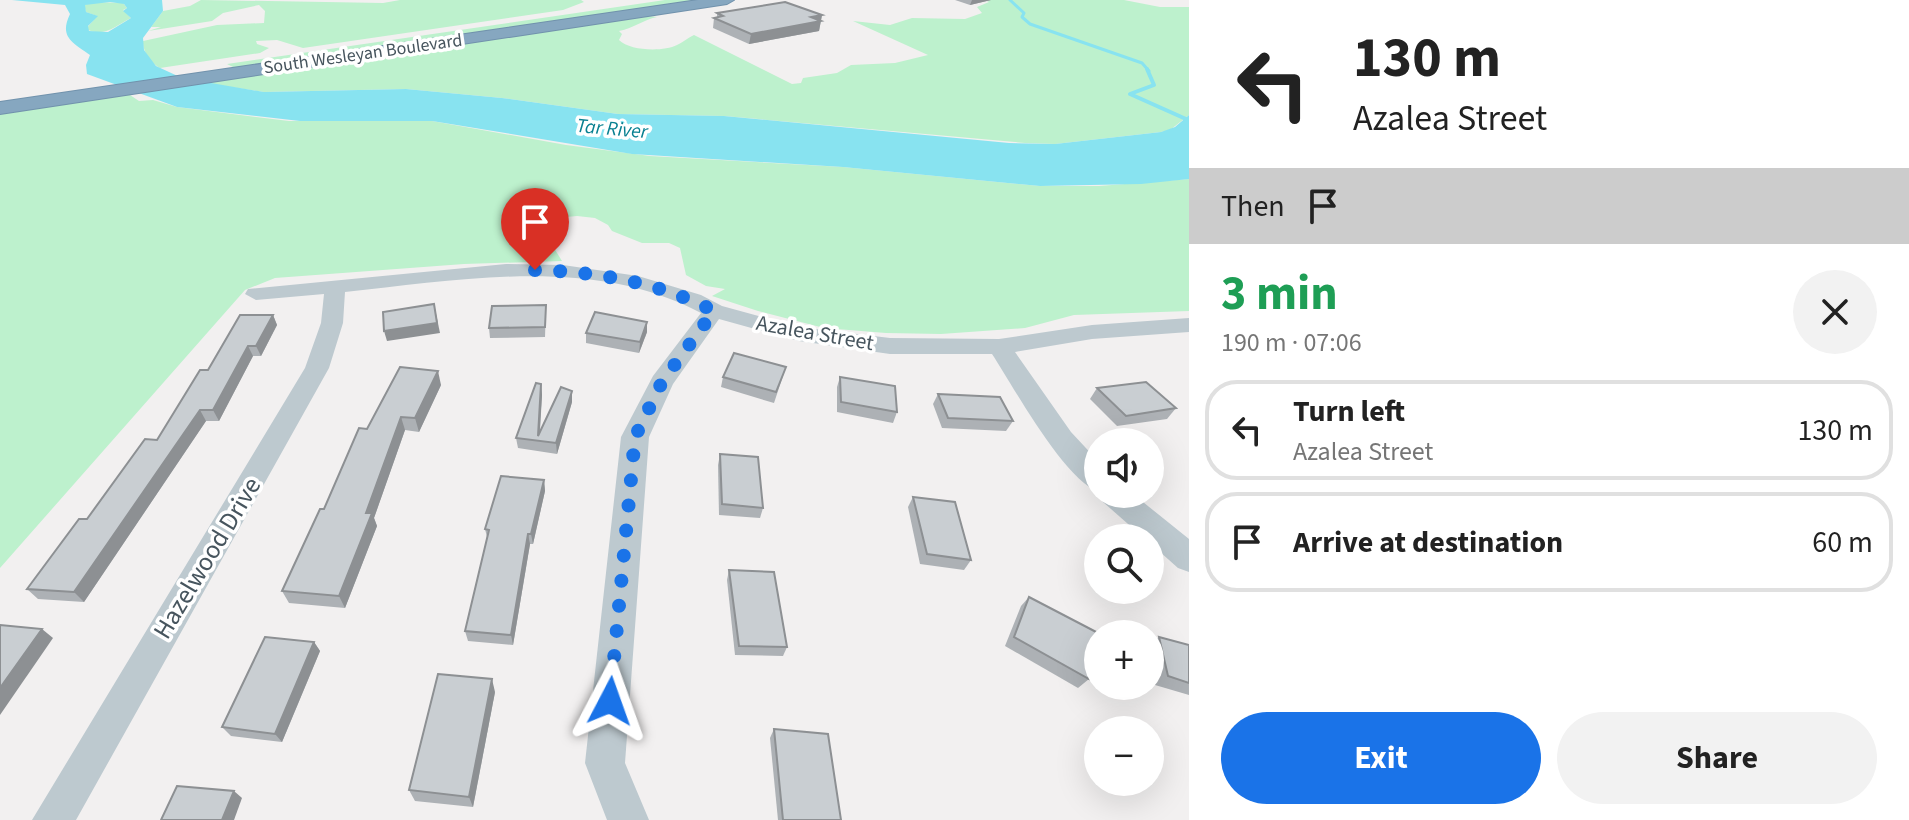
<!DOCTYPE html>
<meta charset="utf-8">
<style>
:root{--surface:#fff;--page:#f2f2f2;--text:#222;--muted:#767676;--line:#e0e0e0;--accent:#1a73e8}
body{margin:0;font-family:"Source Sans 3",sans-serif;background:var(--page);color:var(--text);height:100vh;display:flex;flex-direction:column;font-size:30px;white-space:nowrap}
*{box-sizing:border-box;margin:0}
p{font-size:26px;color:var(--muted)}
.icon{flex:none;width:44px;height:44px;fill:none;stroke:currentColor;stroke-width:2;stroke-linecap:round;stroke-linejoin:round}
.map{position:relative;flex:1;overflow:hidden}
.drawer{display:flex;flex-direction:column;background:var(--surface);width:720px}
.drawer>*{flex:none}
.guide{background:#fff;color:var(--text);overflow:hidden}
.buttons{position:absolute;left:1084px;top:428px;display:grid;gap:16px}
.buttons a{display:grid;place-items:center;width:80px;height:80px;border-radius:50%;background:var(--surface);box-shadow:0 8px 32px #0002;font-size:40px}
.pin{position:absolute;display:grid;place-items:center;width:68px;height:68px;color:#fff;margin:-82px -34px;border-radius:50% 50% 50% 0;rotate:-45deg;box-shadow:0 0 8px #0007}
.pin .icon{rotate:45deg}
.me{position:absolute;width:88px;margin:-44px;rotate:4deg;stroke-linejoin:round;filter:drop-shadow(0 0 6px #0008)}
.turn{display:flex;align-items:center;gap:28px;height:168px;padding:0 32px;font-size:36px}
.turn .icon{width:104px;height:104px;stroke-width:2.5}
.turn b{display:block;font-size:56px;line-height:68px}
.then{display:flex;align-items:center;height:76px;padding:0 32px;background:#0003;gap:16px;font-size:30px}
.round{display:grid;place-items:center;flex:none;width:84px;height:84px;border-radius:42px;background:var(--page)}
.overview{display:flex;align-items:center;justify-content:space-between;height:136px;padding:0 32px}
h1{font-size:48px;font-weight:700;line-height:60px;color:#1e9e55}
.button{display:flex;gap:16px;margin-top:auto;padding:16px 32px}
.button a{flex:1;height:92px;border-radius:48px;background:var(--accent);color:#fff;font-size:32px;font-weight:700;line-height:92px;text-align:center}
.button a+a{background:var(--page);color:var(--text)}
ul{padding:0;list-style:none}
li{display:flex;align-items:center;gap:24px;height:100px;margin:0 16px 12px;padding:0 16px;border:4px solid var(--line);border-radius:32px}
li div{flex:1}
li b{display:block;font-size:30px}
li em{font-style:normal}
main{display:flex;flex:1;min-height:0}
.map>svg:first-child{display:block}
</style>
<main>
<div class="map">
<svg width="1189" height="820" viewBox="0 0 1189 820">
<rect width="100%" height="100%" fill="#f2f0f0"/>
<!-- green -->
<g fill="#bdf1cd">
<path d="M 201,0 L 383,3 L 400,0 L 581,0 L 584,2 L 563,10 L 303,48 L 277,40 L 256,41 L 257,44 L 269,48 L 260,53 L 160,68 C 152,64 142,51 143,41 L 217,25 L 264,23 L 265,11 L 259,5 L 223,13 L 212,21 L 148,31 L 161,27 L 151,27 L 163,11 L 190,6 Z"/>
<polygon points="665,0 700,0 239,70 227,64"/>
<path d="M 984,0 L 1124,0 L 1160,7 L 1189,7 L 1189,115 L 1170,130 L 1161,132 L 1055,144 L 1025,143 L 724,116 L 618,114 L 502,98 L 406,89 L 264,92 L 203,83 L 649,16 L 657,17 C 643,20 634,28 619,31 L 622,34 L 619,40 C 630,51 663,52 677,45 C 684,42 687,38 694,35 L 792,84 L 801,83 L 803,78 L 837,73 L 851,65 L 895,63 L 928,55 L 853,21 L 890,25 L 912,18 L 965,19 L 982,13 L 977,7 L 989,2 Z"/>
<path d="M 95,2 L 123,3 L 127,8 L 123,10 L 131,18 C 115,26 105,38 86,29 L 97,16 L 86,12 L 84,5 Z"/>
<polygon points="127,93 139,101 153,100 177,107 289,121 432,121 566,145 650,156 843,167 1040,186 1099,186 1189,179 1189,311 1074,315 1025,328 941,334 886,333 824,328 758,311 712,296 725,289 706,286 686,275 680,248 669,243 642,243 612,231 608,225 595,218 577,216 546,219 549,225 546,231 536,233 554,248 562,261 464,264 275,278 245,290 0,568 0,112"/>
</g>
<!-- water -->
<path fill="#88e3f0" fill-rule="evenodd" d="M 12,0 L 162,0 L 163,11 L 143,38 L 144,50 L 156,66 L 182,78 L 264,92 L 406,89 L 502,98 L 618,114 L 724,116 L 1009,143 L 1055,144 L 1161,132 L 1175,127 L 1189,115 L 1189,179 L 1141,184 L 1040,186 L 843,167 L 632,154 L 432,121 L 300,121 L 177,107 L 87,74 L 86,65 L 90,55 C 72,42 59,37 70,14 L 65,5 ZM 110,2 L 124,4 L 127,8 L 123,11 L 131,18 L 108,32 L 89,31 L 88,26 L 98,16 L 86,12 L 85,5 Z"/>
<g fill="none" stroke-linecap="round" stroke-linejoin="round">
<!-- stream-far1 -->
<polyline stroke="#88e3f0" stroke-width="3" points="1010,0 1024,13 1022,17 1030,24 1142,63 1149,71"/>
<!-- stream -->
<polyline stroke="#88e3f0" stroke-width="4" points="1147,69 1154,85 1130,94 1186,119"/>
<!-- highway casing -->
<g stroke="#7192ac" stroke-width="2">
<polygon id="highway" points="698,0 734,0 727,4 0,114 0,102"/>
</g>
<!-- minor -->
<g fill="#bdc9cf" fill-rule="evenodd">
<path d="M 506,264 L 563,265 L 638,276 L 701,295 L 722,306 L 799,327 L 890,338 L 999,339 L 1092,325 L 1189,318 L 1189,332 L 1092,339 L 1015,352 L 1071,432 L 1098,461 L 1098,491 C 1065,481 1013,386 992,354 L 890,354 L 799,341 L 719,319 L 673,384 L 649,437 L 625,763 L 649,820 L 607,820 L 585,763 L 621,437 L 653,376 L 701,313 C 593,255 462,280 345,292 L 343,323 L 329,368 L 76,820 L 32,820 L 305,368 L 321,323 L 324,294 L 256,300 L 245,294 L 248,289 Z"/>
<polygon points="1098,494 1133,494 1189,539 1189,572 1178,568 1150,543 1150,538 1144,538 1103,502"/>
</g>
<!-- highway -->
<use href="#highway" fill="#86a7c0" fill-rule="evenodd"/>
</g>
<!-- wall -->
<g fill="#adb1b5">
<polygon points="955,0 991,0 970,5"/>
<polygon points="717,13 822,15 819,31 749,44 713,28 714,18 717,17"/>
<polygon points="546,305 545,337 490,338 489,328"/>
<polygon points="273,315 277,325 261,356 253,356 219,421 206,421 84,602 38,599 27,589 87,519 157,440 208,370"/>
<polygon points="647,332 639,353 586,343 586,333"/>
<polygon points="786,367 774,403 721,387 723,377"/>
<polygon points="840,377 897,412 893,423 837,412 837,387"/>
<polygon points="541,384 542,395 540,432 572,391 572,402 557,454 518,448 516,438"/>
<polygon points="441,385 419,432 405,430 374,518 377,526 345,608 289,603 282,591 367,429"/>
<polygon points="1097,388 1176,408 1167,419 1117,426 1090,399"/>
<polygon points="938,394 1013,421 1006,431 942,428 933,404"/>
<polygon points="720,454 763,508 760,518 719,515 718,465"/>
<polygon points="544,480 545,491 533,544 530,544 513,645 468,641 465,631 487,537 485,529"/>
<polygon points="913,497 971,560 964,570 920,564 908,507"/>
<polygon points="729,570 787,647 783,656 735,655 727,580"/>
<polygon points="1029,597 1089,679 1078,688 1005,646 1021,606"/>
<polygon points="1159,637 1189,645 1189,695 1155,685 1150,660 1150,644"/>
<polygon points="314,642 320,651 282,742 231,736 222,727"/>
<polygon points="495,692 473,807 415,801 409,790"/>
<polygon points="774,729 841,820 778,820 770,738"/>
</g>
<!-- shaded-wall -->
<g fill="#8d9093">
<polygon points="972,0 991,0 970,5"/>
<polygon points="822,15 819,31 749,44 751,34"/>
<polygon points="434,304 440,333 387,341 384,331"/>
<polygon points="273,315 277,325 261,356 256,346"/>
<polygon points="647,322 647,332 639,353 640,342"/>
<polygon points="248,346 253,356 219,421 213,410"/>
<polygon points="438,371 441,385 419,432 415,418"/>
<polygon points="541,384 542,395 539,441 538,436"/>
<polygon points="572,391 572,402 557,454 556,443"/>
<polygon points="200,410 206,421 84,602 74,592"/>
<polygon points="401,417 405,430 374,518 377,526 345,608 339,596 366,513"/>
<polygon points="544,480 545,491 533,544 531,534"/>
<polygon points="528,534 530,544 513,645 511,635"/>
<polygon points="42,629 53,638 0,715 0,688"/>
<polygon points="314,642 320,651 282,742 275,734"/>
<polygon points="492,679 495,692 473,807 469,797"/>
<polygon points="234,791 242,798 234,820 222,820"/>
</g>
<!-- building -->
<g fill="#c9ced2" stroke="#8d9093" stroke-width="2">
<polygon points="785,2 822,15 811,17 821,21 751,34 714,18 723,16 717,13"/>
<polygon points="434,304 437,323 384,331 383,312"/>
<polygon points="546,305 545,327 489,328 492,306"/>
<polygon points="595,312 647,322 640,342 586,333"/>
<polygon points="240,315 273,315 256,346 248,346 213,410 200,410 74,592 27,589 79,519 87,519 145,439 157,440 200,370 208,370"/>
<polygon points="734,353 786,367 776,392 723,377"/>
<polygon points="400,367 438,371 415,418 401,417 366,513 372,513 339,596 282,591 320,509 324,509 359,428 367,429"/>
<polygon points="840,377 895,386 897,412 841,402"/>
<polygon points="1146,382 1176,408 1126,416 1097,388"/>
<polygon points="536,383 541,384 538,436 561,387 572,391 556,443 516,438"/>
<polygon points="938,394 1000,397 1013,421 948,418"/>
<polygon points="720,454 758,457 763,508 722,504"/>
<polygon points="501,476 544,480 531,534 528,534 511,635 465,631 489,530 485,529"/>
<polygon points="913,497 955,502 971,560 927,554"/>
<polygon points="729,570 774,572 787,647 739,646"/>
<polygon points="1029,597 1100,634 1098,634 1098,648 1089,679 1014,637"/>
<polygon points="0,625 42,629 0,688"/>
<polygon points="265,637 314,642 275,734 222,727"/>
<polygon points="1159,637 1189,645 1189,683 1168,676"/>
<polygon points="438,674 492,679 469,797 409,790"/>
<polygon points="774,729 828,734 841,820 783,820"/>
<polygon points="177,786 234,791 222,820 161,820"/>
</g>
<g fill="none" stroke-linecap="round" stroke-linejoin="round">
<!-- route -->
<path stroke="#1a73e8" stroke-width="14" stroke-dasharray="0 25.2" d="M 535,270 C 598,272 657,282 714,311 L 662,382 L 635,437 L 610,701"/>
</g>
<g text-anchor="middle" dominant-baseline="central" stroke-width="7" stroke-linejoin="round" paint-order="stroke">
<!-- far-street labels -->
<g font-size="18" fill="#47555e" stroke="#fff">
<text transform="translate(363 54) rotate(-8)">South Wesleyan Boulevard</text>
</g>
<!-- far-water labels -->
<g font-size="20" font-style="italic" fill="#098091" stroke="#fff">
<text transform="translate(612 129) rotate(5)">Tar River</text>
</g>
<!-- street labels -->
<g font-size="22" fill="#47555e" stroke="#fff">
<text transform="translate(815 333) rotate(10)">Azalea Street</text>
</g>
<!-- near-street labels -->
<g font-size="26" fill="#47555e" stroke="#fff">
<text transform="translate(207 558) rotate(-59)">Hazelwood Drive</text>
</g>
</g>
</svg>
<div class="buttons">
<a><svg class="icon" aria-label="sound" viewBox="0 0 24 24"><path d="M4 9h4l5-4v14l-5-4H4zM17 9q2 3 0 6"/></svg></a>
<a><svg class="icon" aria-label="search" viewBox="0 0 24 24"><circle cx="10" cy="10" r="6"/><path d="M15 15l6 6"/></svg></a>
<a>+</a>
<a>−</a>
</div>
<div class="pin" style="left:535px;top:270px;background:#d93025"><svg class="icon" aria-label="arrive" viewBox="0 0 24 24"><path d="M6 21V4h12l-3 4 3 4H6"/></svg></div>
<svg class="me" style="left:610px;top:701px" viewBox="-20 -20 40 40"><path d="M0-17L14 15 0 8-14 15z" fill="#1a73e8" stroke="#fff" stroke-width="4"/></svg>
</div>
<section class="drawer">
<div class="guide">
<div class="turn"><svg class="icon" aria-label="left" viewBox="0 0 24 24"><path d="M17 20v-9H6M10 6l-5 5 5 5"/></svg><div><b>130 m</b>Azalea Street</div></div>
<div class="then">Then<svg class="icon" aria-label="arrive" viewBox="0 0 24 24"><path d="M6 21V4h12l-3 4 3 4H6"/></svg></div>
</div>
<div class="overview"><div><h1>3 min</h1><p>190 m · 07:06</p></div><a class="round"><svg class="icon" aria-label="close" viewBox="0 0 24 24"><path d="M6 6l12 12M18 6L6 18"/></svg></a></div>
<ul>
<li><svg class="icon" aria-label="left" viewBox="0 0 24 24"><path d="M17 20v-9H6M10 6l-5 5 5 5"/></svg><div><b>Turn left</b><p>Azalea Street</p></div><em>130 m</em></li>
<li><svg class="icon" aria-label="arrive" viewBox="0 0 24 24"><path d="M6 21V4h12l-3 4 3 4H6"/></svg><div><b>Arrive at destination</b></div><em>60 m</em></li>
</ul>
<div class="button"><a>Exit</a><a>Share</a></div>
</section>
</main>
